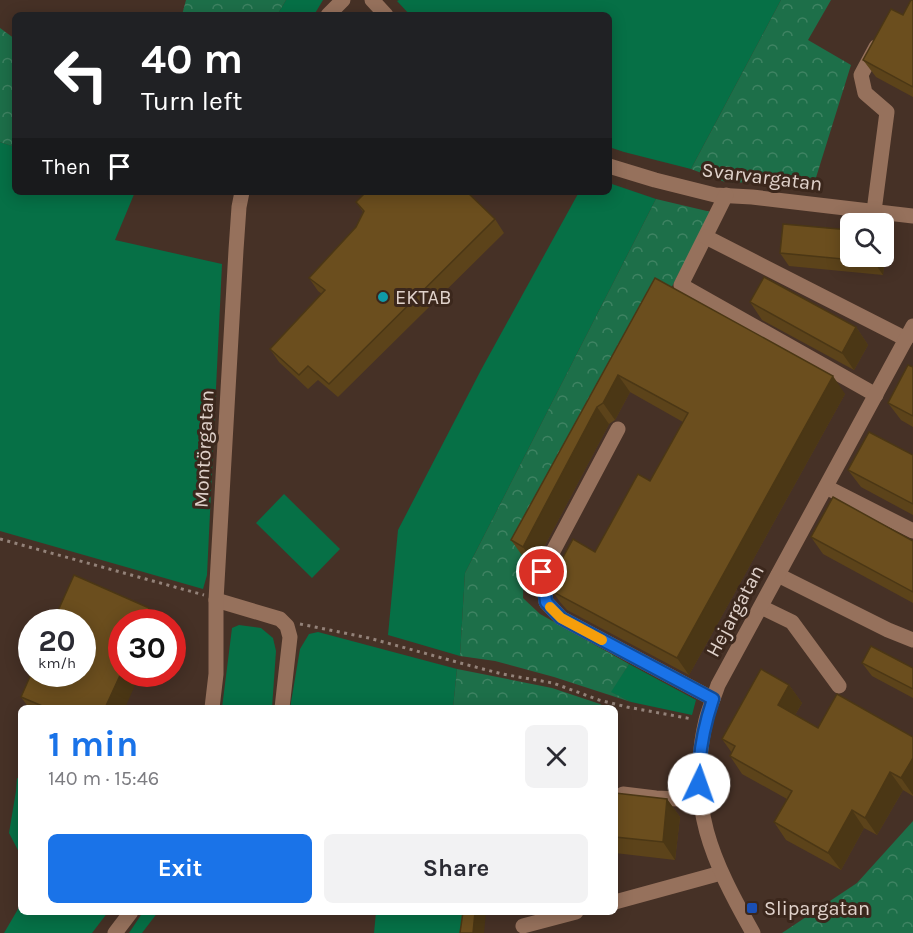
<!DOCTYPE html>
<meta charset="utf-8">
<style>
:root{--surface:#fff;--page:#f2f2f3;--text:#2b2b33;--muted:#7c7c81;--accent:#1a73e8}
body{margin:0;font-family:Karla,sans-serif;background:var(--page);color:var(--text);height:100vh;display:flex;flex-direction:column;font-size:22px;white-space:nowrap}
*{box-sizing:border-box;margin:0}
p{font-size:20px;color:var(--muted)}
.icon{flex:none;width:33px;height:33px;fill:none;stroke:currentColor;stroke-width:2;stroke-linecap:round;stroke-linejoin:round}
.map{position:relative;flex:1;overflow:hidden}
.sheet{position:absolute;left:18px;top:705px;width:600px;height:210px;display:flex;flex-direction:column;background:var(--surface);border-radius:9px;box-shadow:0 3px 15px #0003}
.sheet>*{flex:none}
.guide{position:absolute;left:12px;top:12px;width:600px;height:183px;border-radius:9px;box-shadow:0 3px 15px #0003;background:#202124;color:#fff;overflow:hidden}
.fabs{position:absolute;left:840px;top:213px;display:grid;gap:12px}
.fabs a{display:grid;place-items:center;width:54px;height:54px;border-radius:9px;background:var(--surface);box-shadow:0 3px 15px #0003;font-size:30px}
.speed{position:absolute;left:18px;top:609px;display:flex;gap:12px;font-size:30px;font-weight:700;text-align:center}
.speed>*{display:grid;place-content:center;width:78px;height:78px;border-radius:50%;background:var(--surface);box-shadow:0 3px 15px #0003;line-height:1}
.speed small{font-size:15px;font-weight:400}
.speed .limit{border:9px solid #d22;background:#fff;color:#111}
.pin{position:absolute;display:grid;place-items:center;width:51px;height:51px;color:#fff;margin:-26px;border:3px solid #fff;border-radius:50%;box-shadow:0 2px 6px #0007}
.me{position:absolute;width:66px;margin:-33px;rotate:3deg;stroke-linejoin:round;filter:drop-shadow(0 0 4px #0008)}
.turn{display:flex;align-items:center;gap:21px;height:126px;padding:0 30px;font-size:27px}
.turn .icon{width:78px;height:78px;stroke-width:2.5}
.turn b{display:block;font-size:42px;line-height:51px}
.then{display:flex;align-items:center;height:57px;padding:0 30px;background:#0003;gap:12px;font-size:22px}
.round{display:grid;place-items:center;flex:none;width:63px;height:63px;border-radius:9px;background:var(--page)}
.head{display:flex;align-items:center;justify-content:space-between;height:102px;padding:0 30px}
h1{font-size:36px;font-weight:700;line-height:45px;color:var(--accent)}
.action{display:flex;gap:12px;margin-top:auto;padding:12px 30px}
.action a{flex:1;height:69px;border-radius:9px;background:var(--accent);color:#fff;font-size:24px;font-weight:700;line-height:69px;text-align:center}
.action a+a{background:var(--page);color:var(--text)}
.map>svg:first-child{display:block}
</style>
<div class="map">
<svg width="913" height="933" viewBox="0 0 913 933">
<defs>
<pattern id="forest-crowns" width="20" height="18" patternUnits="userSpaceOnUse" patternTransform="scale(1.5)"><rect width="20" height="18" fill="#1d6f49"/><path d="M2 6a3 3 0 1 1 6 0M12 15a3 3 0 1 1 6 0" fill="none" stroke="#3e8362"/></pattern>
</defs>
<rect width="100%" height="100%" fill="#463126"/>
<!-- green -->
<g fill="#067046">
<polygon points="286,0 323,0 314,15 277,15"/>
<polygon points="399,0 781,0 691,169 624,152 609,147 609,15 410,15 397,1"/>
<polygon points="0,142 15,147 15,192 135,192 115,240 222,264 207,575 203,589 0,531"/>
<polygon points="609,183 656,199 465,573 460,656 388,635 398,530 481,370 579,192 609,192"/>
<polygon points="284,494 340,549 312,578 256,523"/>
<polygon points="239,625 261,628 273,638 276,651 272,708 222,708 232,628"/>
<polygon points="318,632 457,669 453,708 290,708 300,649 309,634"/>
<polygon points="629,664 696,700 692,715 631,702 610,692"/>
<polygon points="17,778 21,780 21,856 9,833 16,791"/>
<polygon points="21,904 21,912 108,912 92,933 4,933"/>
<polygon points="143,912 158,912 142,933 129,933"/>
<polygon points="376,912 474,912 471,933 374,933"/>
</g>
<!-- forest -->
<g fill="url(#forest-crowns)">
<polygon points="186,0 286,0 277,15 182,15"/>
<polygon points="781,0 831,0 808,40 851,65 814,184 725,182 691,169"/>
<polygon points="0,28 15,39 15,147 0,142"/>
<polygon points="656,199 711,212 667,296 524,558 523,598 540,614 629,664 611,692 631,702 554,677 495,661 460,656 465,573"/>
<polygon points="457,669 552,688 600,704 607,708 453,708"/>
<polygon points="913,821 913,933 782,933 857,883"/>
</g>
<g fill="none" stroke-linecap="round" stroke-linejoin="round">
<!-- path -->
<g stroke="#938279" stroke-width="3" stroke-dasharray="3 4.5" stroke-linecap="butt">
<polyline points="0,539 204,595"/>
<polyline points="300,624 369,638 464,664 502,674 553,683 599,700 627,707 692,719"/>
</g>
<!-- minor -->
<g stroke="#96715c" stroke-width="15">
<polyline points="372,0 386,15"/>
<polyline points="328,15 343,0"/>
<polyline points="609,166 655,180 715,195 752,197 913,216"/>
<polyline points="726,195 681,285 876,395"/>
<polyline points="874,211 887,112 865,93 861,75 876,47"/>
<polyline points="706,237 906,339"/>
<polyline points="618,429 542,572 546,602 561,618 713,699"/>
<polyline points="826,487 913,531"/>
<polyline points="778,575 888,630 913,640"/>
<polyline points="216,600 280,619 287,626 290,637 282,708"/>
<polyline points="761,607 792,622 839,686"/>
<polyline points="212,708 216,674 216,600 236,250 239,207 242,192"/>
<polyline points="623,794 656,798 700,800"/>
<polyline points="615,902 721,873"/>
<polyline points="523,926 576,912"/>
<polyline points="115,933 131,912"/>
<path d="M 753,933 C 712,860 686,806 706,720 C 709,708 714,697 718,685 L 913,326"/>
</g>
</g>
<!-- wall -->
<g fill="#5c431a">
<polygon points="913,0 913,97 876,77 863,60 903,15"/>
<polygon points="356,202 495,219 504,233 338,397 318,380 308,389 279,362 270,349 322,294 318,291 309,278 356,227 363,212"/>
<polygon points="886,246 883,275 789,266 780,253"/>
<polygon points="655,278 845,394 689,675 567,610 560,602 548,585 595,552 650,481 683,422 630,392 615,420 609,424 535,564 524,558 511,540"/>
<polygon points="750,302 856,327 868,345 854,370 762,320"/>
<polygon points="913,367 913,427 901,420 888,403"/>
<polygon points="913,455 913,515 861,487 848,470"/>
<polygon points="811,537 913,541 913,603 823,554"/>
<polygon points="862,663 913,668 913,698 872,676"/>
<polygon points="789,685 802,703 795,715 818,728 913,737 913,796 903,790 877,835 864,828 841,870 786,840 774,822 787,799 742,774 730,756 732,753 722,739"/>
<polygon points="21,697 125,708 29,708"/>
<polygon points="615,793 667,799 680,817 675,860 615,853"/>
</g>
<!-- shaded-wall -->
<g fill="#4b3715">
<polygon points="884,242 886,246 883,275 874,262 874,256 884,256"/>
<polygon points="856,327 868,345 854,370 842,353"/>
<polygon points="618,375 630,392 615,420 603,403"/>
<polygon points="833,376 845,394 689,675 677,658"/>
<polygon points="597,407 609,424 535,564 523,547"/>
<polygon points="149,608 159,622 143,622"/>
<polygon points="122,671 122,674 140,674 125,708 105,708"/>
<polygon points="789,685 802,703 790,723 778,705"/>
<polygon points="913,758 913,795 901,778"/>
<polygon points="890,772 903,790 877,835 865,818"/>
<polygon points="667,799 680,817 675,860 663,842"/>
<polygon points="852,810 864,828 841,870 828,853"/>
<polygon points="475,912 486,912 484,933 473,933"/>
</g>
<!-- building -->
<g fill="#6b4e1e" stroke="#4b3715" stroke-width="1.5">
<polygon points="911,0 913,0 913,87 863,60 891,9 903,15"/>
<polygon points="366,192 467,192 495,219 329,384 308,366 299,375 270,349 325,290 309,278 356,227 364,211 356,202"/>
<polygon points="783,224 850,230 850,256 874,256 874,262 780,253"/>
<polygon points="764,277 856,327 842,353 750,302"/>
<polygon points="655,278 833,376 677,658 555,593 548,585 573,539 595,552 638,474 650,481 688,413 618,375 603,403 597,407 523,547 511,540"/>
<polygon points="908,365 913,367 913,416 888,403"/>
<polygon points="869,432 913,455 913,504 848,470"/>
<polygon points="833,497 913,541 913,592 811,537"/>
<polygon points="74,575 149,608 143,622 122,622 122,671 105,708 47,708 21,697 32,672 32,674 82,674 82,622 53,622"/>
<polygon points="871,646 913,668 913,689 862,663"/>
<polygon points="761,669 789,685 778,705 818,728 837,694 913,737 913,758 901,778 890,772 865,818 852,810 828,853 774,822 792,791 730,756 735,746 722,739"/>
<polygon points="615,793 667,799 663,842 615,837"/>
<polygon points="463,912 475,912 473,933 460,933"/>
</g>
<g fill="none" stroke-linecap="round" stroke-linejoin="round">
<!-- route casing -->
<g stroke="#114b97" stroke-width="15">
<path id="route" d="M 542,572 L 546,602 L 561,618 L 713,699 C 704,726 698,755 699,784"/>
</g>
<!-- route -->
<use href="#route" stroke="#1a73e8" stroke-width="10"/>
<!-- slow -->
<polyline stroke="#f59e0b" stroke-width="10" points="550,607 561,618 602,640"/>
</g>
<!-- markers -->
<circle fill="#0f9aa8" stroke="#3b271c" stroke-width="2" cx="383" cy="297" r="6"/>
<rect fill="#1a4fb4" stroke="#3b271c" stroke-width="2" x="746" y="902" width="12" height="12" rx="3"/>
<g text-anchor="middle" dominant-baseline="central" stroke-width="6" stroke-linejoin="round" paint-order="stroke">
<!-- street labels -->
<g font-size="20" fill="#e0d2cb" stroke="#3b271c">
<text transform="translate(762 177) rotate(7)">Svarvargatan</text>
<text transform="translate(204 449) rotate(-87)">Montörgatan</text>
<text transform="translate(735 611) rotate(-62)">Hejargatan</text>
</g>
<!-- poi labels -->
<g font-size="20" fill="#e0d2cb" stroke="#3b271c" text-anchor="start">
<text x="395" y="297">EKTAB</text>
<text x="764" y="908">Slipargatan</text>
</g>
</g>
</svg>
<div class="fabs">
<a><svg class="icon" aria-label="search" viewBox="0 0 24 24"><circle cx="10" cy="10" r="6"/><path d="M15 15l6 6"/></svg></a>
</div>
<div class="speed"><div>20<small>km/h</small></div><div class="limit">30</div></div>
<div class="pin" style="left:542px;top:572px;background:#d93025"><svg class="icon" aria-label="arrive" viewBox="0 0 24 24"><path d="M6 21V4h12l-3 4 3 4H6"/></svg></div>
<svg class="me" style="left:699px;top:784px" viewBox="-20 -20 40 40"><circle r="19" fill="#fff"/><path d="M0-13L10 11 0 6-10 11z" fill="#1a73e8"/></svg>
<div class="guide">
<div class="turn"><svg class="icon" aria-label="left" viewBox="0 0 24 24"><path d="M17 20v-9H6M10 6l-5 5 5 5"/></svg><div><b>40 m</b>Turn left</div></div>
<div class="then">Then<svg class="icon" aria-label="arrive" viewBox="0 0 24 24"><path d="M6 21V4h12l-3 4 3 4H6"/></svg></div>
</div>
<section class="sheet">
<div class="head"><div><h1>1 min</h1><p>140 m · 15:46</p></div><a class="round"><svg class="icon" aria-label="close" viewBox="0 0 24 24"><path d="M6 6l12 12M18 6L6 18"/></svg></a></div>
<div class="action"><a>Exit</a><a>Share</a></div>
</section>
</div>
